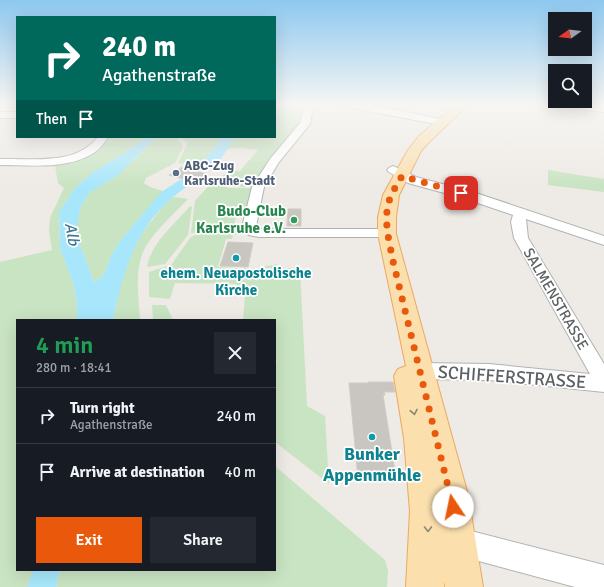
<!DOCTYPE html>
<meta charset="utf-8">
<style>
:root{--surface:#171b24;--page:#242831;--text:#f1f3f6;--muted:#9ea1a6;--line:#363941;--accent:#ea580c}
body{margin:0;font-family:Signika,sans-serif;background:var(--page);color:var(--text);height:100vh;display:flex;flex-direction:column;font-size:15px;white-space:nowrap}
*{box-sizing:border-box;margin:0}
p{font-size:13px;color:var(--muted)}
.icon{flex:none;width:22px;height:22px;fill:none;stroke:currentColor;stroke-width:2;stroke-linecap:round;stroke-linejoin:round}
.map{position:relative;flex:1;overflow:hidden}
.drawer{position:absolute;left:16px;top:319px;width:260px;height:252px;display:flex;flex-direction:column;background:var(--surface);border-radius:0px;box-shadow:0 4px 16px #0002}
.drawer>*{flex:none}
.banner{position:absolute;left:16px;top:16px;width:260px;height:122px;border-radius:0px;box-shadow:0 4px 16px #0002;background:#00695c;color:#fff;overflow:hidden}
.needle{width:26px;rotate:255deg}
.controls{position:absolute;left:548px;top:12px;display:grid;gap:8px}
.controls a{display:grid;place-items:center;width:44px;height:44px;border-radius:0px;background:var(--surface);box-shadow:0 4px 16px #0002;font-size:20px}
.pin{position:absolute;display:grid;place-items:center;width:34px;height:34px;color:#fff;margin:-17px;border-radius:8px;box-shadow:0 2px 6px #0006}
.me{position:absolute;width:44px;margin:-22px;rotate:349deg;stroke-linejoin:round;filter:drop-shadow(0 0 3px #0008)}
.turn{display:flex;align-items:center;gap:14px;height:84px;padding:0 20px;font-size:18px}
.turn .icon{width:52px;height:52px;stroke-width:2.5}
.turn b{display:block;font-size:28px;line-height:34px}
.then{display:flex;align-items:center;height:38px;padding:0 20px;background:#0003;gap:8px;font-size:15px}
.round{display:grid;place-items:center;flex:none;width:42px;height:42px;border-radius:0px;background:var(--page)}
.headline{display:flex;align-items:center;justify-content:space-between;height:68px;padding:0 20px}
h1{font-size:24px;font-weight:600;line-height:30px;color:#1e9e55}
.action{display:flex;gap:8px;margin-top:auto;padding:8px 20px}
.action a{flex:1;height:46px;border-radius:0px;background:var(--accent);color:#fff;font-size:16px;font-weight:600;line-height:46px;text-align:center}
.action a+a{background:var(--page);color:var(--text)}
ul{padding:0;list-style:none}
li{display:flex;align-items:center;gap:12px;height:56px;padding:0 20px;border-top:1px solid var(--line)}
li div{flex:1}
li b{display:block;font-size:15px}
li em{font-style:normal}
.map>svg:first-child{display:block}
</style>
<div class="map">
<svg width="604" height="587" viewBox="0 0 604 587">
<rect width="100%" height="100%" fill="#eeeae5"/>
<!-- green -->
<g fill="#c9e4c2">
<path d="M 275,104 L 307,104 L 304,120 L 255,186 C 239,188 231,187 217,180 C 221,175 226,175 231,170 L 240,171 L 258,150 L 240,148 L 227,149 L 236,137 L 275,137 Z"/>
<path d="M 109,137 L 146,137 L 135,146 L 92,173 L 75,188 L 59,212 L 60,248 L 73,283 L 77,302 L 77,320 L 17,320 L 17,570 L 33,570 L 27,587 L 0,587 L 0,262 L 52,250 L 49,231 L 50,218 L 64,188 L 58,183 L 55,166 C 79,158 93,157 109,137 Z"/>
<polygon points="157,137 222,137 205,160 204,164 207,168 204,170 188,164 178,163 188,143 181,138 178,139 183,147 175,163 146,178 144,183 150,187 163,191 121,240 113,252 103,276 94,282 79,242 76,230 80,208 90,192 134,160"/>
<polygon points="548,170 604,179 604,192 548,185"/>
<polygon points="214,180 229,188 254,188 247,212 237,212 233,229 191,233 195,201"/>
<path d="M 174,197 L 188,199 C 173,215 147,237 141,258 C 135,277 139,300 140,320 L 113,320 C 119,292 124,263 139,238 C 144,230 151,222 157,214 C 162,208 167,199 174,197 Z"/>
<path d="M 190,206 L 192,207 L 188,235 L 165,264 L 147,267 C 151,243 175,224 190,206 Z"/>
<polygon points="234,230 243,230 245,232 233,235 232,239 226,239 218,267 253,269 277,264 277,268 300,268 307,406 325,416 329,484 275,442 275,365 277,363 275,356 275,320 263,320 262,319 243,320 245,295 235,284 175,283 170,299 149,297 149,272 171,265 190,238 195,235"/>
<polygon points="152,305 166,305 173,320 153,320"/>
<polygon points="275,466 385,560 388,571 387,587 56,587 60,570 275,570"/>
</g>
<!-- water -->
<g fill="#a8e7fb">
<path d="M 146,137 L 157,137 L 117,176 L 90,192 L 80,208 L 77,230 L 79,242 L 94,282 L 103,276 L 113,252 L 121,240 L 157,197 L 163,191 L 183,178 L 194,182 C 141,214 125,262 113,320 L 77,320 L 77,302 L 73,283 L 60,248 L 59,212 L 75,188 L 92,173 L 135,146 Z"/>
<polygon points="222,137 236,137 213,170 207,168 204,163 205,160"/>
<polygon points="33,570 60,570 56,587 27,587"/>
</g>
<!-- building -->
<g fill="#c9c5c1" stroke="#d3cbc3">
<polygon points="182,167 207,174 194,182 169,175"/>
<polygon points="288,209 301,209 301,226 287,226"/>
<polygon points="228,242 253,243 248,267 220,266"/>
<polygon points="368,382 393,382 395,392 384,392 385,395 383,395 396,478 358,478 349,383 368,383"/>
</g>
<g fill="none" stroke-linecap="round" stroke-linejoin="round">
<!-- minor casing -->
<g stroke="#b0b3b6" stroke-width="2">
<g id="minor">
<polygon points="306,104 316,104 313,107 310,124 279,162 264,187 256,226 259,229 377,229 382,230 384,233 382,236 377,237 259,237 249,235 242,227 252,187 270,159 300,123"/>
<polygon points="343,104 366,104 441,119 446,122 441,125 347,107"/>
<polygon points="558,104 589,104 604,106 604,112 562,107"/>
<rect x="0" y="112" width="17" height="6"/>
<path d="M 98,137 L 108,137 C 104,143 100,149 94,153 C 67,170 30,165 0,165 L 0,159 C 32,158 75,166 98,137 Z"/>
<polygon points="393,166 416,177 476,193 604,236 604,245 526,219 528,238 604,364 604,392 489,380 420,379 413,376 410,371 413,366 420,363 489,364 590,374 514,238 511,222 513,215 466,199 408,183 389,172 387,170 389,168"/>
<polygon points="459,531 475,532 604,565 604,587 575,587 475,560 459,559 449,555 445,545 449,535"/>
</g>
</g>
<!-- major casing -->
<g stroke="#eba961" stroke-width="2">
<polygon id="major" points="457,104 469,104 429,142 421,151 399,195 396,217 396,234 468,495 483,587 445,587 444,581 444,587 406,587 410,511 404,438 394,376 398,369 406,366 378,234 378,217 383,195 408,150 419,136"/>
</g>
<!-- minor -->
<use href="#minor" fill="#fff" fill-rule="evenodd"/>
<!-- major -->
<use href="#major" fill="#fbdfad" fill-rule="evenodd"/>
</g>
<!-- one-way arrows -->
<defs><path id="oneway-chevron" d="M-2-3.5L2.5 0L-2 3.5" fill="none" stroke-width="1.6" stroke-linecap="round" stroke-linejoin="round"/></defs>
<g stroke="#8c877a">
<use href="#oneway-chevron" transform="translate(414 412) rotate(79)"/>
<use href="#oneway-chevron" transform="translate(428 529) rotate(89)"/>
</g>
<!-- sky -->
<linearGradient id="sky" x2="0" y2="1"><stop stop-color="#8ec8f0"/><stop offset="0.56" stop-color="#f7f6f3"/><stop offset="1" stop-color="#f7f6f3" stop-opacity="0"/></linearGradient>
<rect width="604" height="187" fill="url(#sky)"/>
<g fill="none" stroke-linecap="round" stroke-linejoin="round">
<!-- route -->
<path stroke="#ea580c" stroke-width="7" stroke-dasharray="0 12.6" d="M 453,507 L 393,261 C 389,240 382,216 391,196 C 394,189 398,183 402,176 L 461,193"/>
</g>
<!-- markers -->
<circle fill="#5c6f8a" stroke="#fff" stroke-width="1.5" cx="176" cy="173" r="4"/>
<circle fill="#2e9e5b" stroke="#fff" stroke-width="1.5" cx="294" cy="220" r="4"/>
<g fill="#0f9aa8" stroke="#fff" stroke-width="1.5">
<circle cx="236" cy="258" r="4"/>
<circle cx="372" cy="437" r="4"/>
</g>
<g text-anchor="middle" dominant-baseline="central" stroke-width="3.5" stroke-linejoin="round" paint-order="stroke">
<!-- far-service labels -->
<g font-size="13" font-weight="bold" fill="#4e5e75" stroke="#fff" text-anchor="start">
<text x="184" y="166">ABC-Zug<tspan x="184" dy="15">Karlsruhe-Stadt</tspan></text>
</g>
<!-- leisure labels -->
<g font-size="15" font-weight="bold" fill="#27864d" stroke="#fff" text-anchor="end">
<text x="286" y="211">Budo-Club<tspan x="286" dy="17">Karlsruhe e.V.</tspan></text>
</g>
<!-- culture labels -->
<g font-size="15" font-weight="bold" fill="#0d838f" stroke="#fff">
<text x="236" y="273">ehem. Neuapostolische<tspan x="236" dy="17">Kirche</tspan></text>
</g>
<!-- street labels -->
<g font-size="15" fill="#5c6164" stroke="#fff">
<text transform="translate(556 299) rotate(60)">SALMENSTRASSE</text>
</g>
<!-- water labels -->
<g font-size="16" font-style="italic" fill="#3c7793" stroke="#fff">
<text transform="translate(72 234) rotate(80)">Alb</text>
</g>
<!-- near-street labels -->
<g font-size="18" fill="#5c6164" stroke="#fff">
<text transform="translate(512 377) rotate(4)">SCHIFFERSTRASSE</text>
</g>
<!-- near-culture labels -->
<g font-size="18" font-weight="bold" fill="#0d838f" stroke="#fff">
<text x="372" y="454">Bunker<tspan x="372" dy="21">Appenmühle</tspan></text>
</g>
</g>
</svg>
<div class="controls">
<a><svg class="needle" viewBox="-14 -14 28 28"><path d="M0-13l5 13h-10z" fill="#e53935"/><path d="M0 13l5-13h-10z" fill="#9ea1a6"/></svg></a>
<a><svg class="icon" aria-label="search" viewBox="0 0 24 24"><circle cx="10" cy="10" r="6"/><path d="M15 15l6 6"/></svg></a>
</div>
<div class="pin" style="left:461px;top:193px;background:#d93025"><svg class="icon" aria-label="arrive" viewBox="0 0 24 24"><path d="M6 21V4h12l-3 4 3 4H6"/></svg></div>
<svg class="me" style="left:453px;top:507px" viewBox="-20 -20 40 40"><circle r="19" fill="#fff"/><path d="M0-13L10 11 0 6-10 11z" fill="#ea580c"/></svg>
<div class="banner">
<div class="turn"><svg class="icon" aria-label="right" viewBox="0 0 24 24"><path d="M7 20v-9h11M14 6l5 5-5 5"/></svg><div><b>240 m</b>Agathenstraße</div></div>
<div class="then">Then<svg class="icon" aria-label="arrive" viewBox="0 0 24 24"><path d="M6 21V4h12l-3 4 3 4H6"/></svg></div>
</div>
<section class="drawer">
<div class="headline"><div><h1>4 min</h1><p>280 m · 18:41</p></div><a class="round"><svg class="icon" aria-label="close" viewBox="0 0 24 24"><path d="M6 6l12 12M18 6L6 18"/></svg></a></div>
<ul>
<li><svg class="icon" aria-label="right" viewBox="0 0 24 24"><path d="M7 20v-9h11M14 6l5 5-5 5"/></svg><div><b>Turn right</b><p>Agathenstraße</p></div><em>240 m</em></li>
<li><svg class="icon" aria-label="arrive" viewBox="0 0 24 24"><path d="M6 21V4h12l-3 4 3 4H6"/></svg><div><b>Arrive at destination</b></div><em>40 m</em></li>
</ul>
<div class="action"><a>Exit</a><a>Share</a></div>
</section>
</div>
